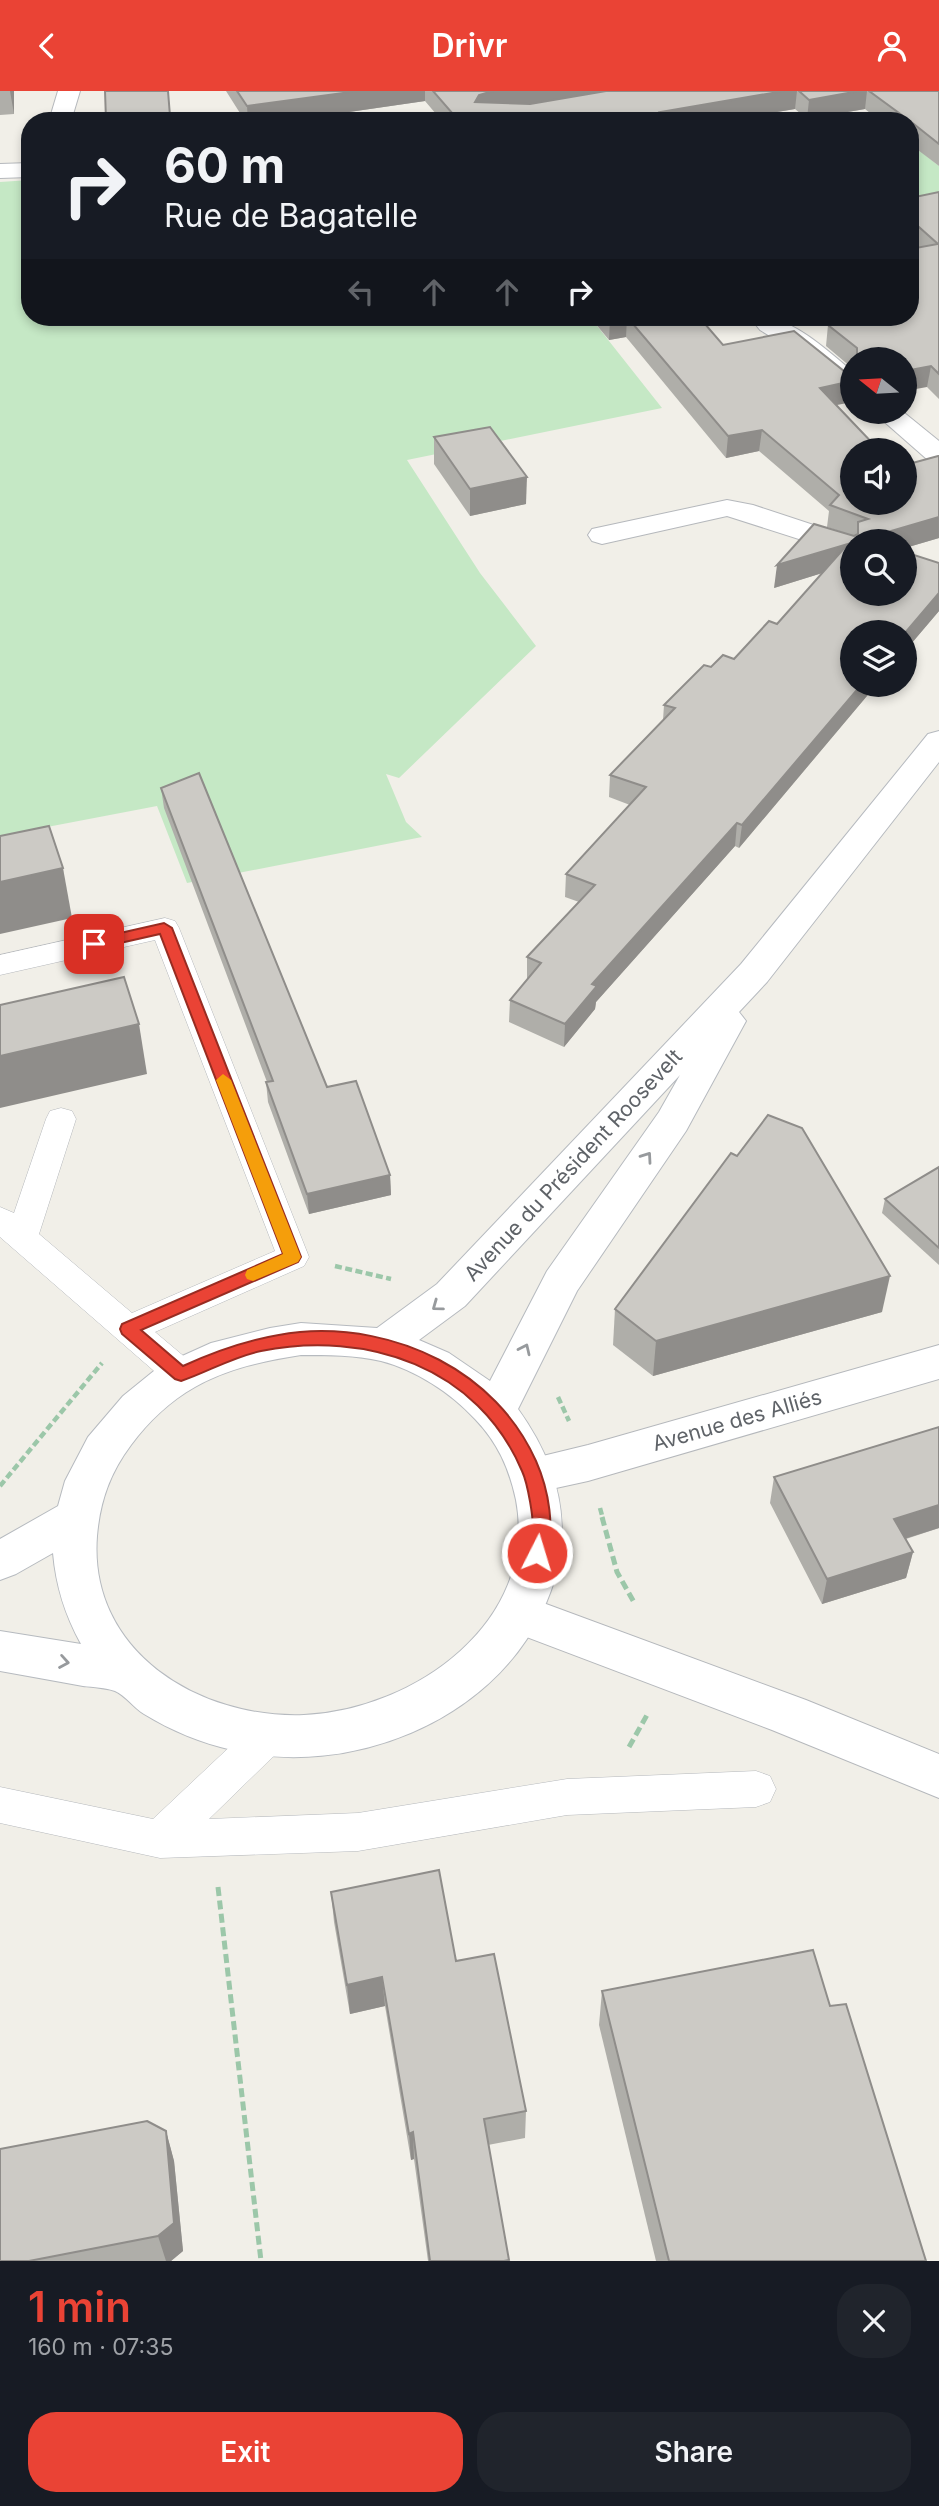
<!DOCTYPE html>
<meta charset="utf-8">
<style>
:root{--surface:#171b24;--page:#20242c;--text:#f1f3f6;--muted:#9ea1a6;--accent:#ea4335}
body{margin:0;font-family:Inter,sans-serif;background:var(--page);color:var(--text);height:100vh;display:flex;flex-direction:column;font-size:26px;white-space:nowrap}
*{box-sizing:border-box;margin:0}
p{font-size:23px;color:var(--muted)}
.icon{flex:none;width:38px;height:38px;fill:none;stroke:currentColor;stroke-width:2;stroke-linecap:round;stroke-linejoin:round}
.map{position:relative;height:2170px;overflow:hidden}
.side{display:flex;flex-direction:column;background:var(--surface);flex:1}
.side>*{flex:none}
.hud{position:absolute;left:21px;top:21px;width:898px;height:214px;border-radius:28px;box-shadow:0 4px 10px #0003;background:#171b24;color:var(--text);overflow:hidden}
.needle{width:46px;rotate:288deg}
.controls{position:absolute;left:840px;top:256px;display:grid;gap:14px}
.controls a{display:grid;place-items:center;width:77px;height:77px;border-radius:50%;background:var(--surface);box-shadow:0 4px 10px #0003;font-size:35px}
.pin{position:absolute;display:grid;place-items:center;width:60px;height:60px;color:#fff;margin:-30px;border-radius:14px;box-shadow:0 4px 10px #0006}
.me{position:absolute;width:77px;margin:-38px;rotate:5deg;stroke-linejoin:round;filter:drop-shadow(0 0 5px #0008)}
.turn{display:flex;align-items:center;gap:24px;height:147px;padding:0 28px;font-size:32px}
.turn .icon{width:91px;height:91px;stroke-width:2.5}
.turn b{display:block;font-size:49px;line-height:60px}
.lanes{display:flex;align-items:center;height:66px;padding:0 28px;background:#0003;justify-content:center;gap:35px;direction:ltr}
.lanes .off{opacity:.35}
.round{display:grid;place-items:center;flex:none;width:74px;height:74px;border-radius:28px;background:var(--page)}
.overview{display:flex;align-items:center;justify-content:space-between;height:119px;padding:0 28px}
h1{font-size:42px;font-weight:600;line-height:52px;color:var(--accent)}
.action{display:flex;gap:14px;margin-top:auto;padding:14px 28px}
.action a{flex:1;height:80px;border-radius:28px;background:var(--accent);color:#fff;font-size:28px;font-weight:600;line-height:80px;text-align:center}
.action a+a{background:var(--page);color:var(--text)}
header{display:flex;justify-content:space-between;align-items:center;height:91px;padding:0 28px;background:var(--accent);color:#fff;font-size:32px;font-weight:600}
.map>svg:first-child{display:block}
</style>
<header><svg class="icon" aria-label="back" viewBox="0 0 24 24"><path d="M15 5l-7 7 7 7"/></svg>Drivr<svg class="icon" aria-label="person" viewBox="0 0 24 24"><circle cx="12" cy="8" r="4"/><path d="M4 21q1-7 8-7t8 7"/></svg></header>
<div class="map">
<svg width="939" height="2170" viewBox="0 0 939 2170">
<rect width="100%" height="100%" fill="#f1efe8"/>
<!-- green -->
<g fill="#c5e8c5">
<polygon points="910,52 939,75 939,102 910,107"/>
<polygon points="30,89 30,226 590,226 662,317 407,369 480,482 536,555 399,687 386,683 406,731 422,746 187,792 157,715 0,745 0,91"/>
</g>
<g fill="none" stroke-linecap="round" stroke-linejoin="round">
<!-- service casing -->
<g stroke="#b5b8bc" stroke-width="1">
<g id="service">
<polygon points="165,827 175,830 179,837 309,1166 304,1175 155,1241 193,1273 198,1283 193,1293 181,1297 169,1293 0,1146 0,1116 14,1122 46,1028 50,1020 61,1017 72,1020 76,1028 39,1143 132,1222 275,1160 155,849 0,884 0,864"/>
<polygon points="269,1626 283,1632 288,1644 283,1656 209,1728 358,1722 567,1688 756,1680 770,1685 776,1698 770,1711 756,1716 567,1724 358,1760 160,1767 0,1732 0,1696 153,1728 255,1632"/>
</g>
</g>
<!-- minor casing -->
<g stroke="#b5b8bc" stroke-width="2">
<g id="minor">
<polygon points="58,0 80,0 71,30 49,30"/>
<polygon points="30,72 30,86 0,87 0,73"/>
<path d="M 769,226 C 800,234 828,260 852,280 L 852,301 L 843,299 L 803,265 L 760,239 L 756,234 L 760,229 Z"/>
<polygon points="872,320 902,320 939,350 939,372 929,370"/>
<polygon points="727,409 753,414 862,450 852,450 852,465 727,425 602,453 592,450 588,444 592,438"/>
<polygon points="519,1503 806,1609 939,1663 939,1707 772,1639 503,1537 496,1523 503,1509"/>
</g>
</g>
<!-- tertiary casing -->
<g stroke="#b5b8bc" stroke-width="2">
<polygon id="tertiary" points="939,1254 939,1288 588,1390 533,1402 518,1397 511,1384 518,1371 588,1354"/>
</g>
<!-- secondary casing -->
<g stroke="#b6babf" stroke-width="2">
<path id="secondary" d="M 939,640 L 939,671 L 767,891 L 739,921 L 746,930 L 686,1040 L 577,1200 L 518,1318 C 564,1382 577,1449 542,1521 C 490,1632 347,1687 232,1659 C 201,1652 170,1639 144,1623 C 134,1617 125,1604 115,1600 C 106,1597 93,1596 83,1595 C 56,1590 28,1585 0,1580 L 0,1540 L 81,1553 C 65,1524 56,1496 53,1462 L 16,1483 L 0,1489 L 0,1448 L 58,1415 L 65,1390 L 88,1346 L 123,1305 L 160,1275 L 211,1252 L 270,1237 L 301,1232 L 377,1237 L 437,1193 L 741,873 L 928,643 ZM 680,984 L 659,1021 L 547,1180 L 490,1290 L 449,1262 L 419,1249 L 465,1215 ZM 301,1264 C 328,1264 355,1264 381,1270 C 416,1279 451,1302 475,1328 C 498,1352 509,1377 516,1409 C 539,1531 414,1619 304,1624 C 200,1628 88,1561 97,1445 C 100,1410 110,1382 131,1354 C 148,1331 170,1310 195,1296 C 228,1277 264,1270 301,1264 Z"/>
</g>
<!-- path-far1 -->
<g stroke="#9cc7a9" stroke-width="4.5" stroke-dasharray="7 3.5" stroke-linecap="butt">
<polyline points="335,1175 391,1188"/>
<polyline points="558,1306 569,1330"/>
<polyline points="0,1395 102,1272"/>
<polyline points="600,1417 603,1428"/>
</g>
<!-- path -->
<g stroke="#9cc7a9" stroke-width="5" stroke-dasharray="9 4.5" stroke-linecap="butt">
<polyline points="602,1426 617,1481 635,1513"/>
<polyline points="629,1656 647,1624"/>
<polyline points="218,1796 261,2170"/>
</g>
<!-- service -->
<use href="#service" fill="#fff" fill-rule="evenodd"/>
<!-- minor -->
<use href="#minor" fill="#fff" fill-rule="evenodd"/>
<!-- tertiary -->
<use href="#tertiary" fill="#fff" fill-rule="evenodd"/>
<!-- secondary -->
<use href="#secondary" fill="#fff" fill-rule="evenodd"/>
</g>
<!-- wall -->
<g fill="#afaea9">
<polygon points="0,0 14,0 14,23 0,24"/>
<polygon points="105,0 168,0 171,30 106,30"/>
<polygon points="226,0 939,0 939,75 910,53 910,30 880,30 865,18 807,28 795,18 722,30 442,30 425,10 287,30 245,30"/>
<polygon points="939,101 939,308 927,296 905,268 852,268 852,277 826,255 828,234 833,233 826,226 910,226 916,157 910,152 910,107"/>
<polygon points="590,226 699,226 723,254 844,280 837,314 852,411 939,365 939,447 905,457 905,450 852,450 939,472 939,520 905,560 905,541 852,593 877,593 739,757 735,755 596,911 595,918 564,956 509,931 510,909 527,889 527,866 579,811 565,806 566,783 630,714 609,706 610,684 663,629 664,614 711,576 734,568 777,533 822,482 774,497 842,441 827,436 829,420 759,360 726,367 626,246 609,249"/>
<polygon points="434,346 526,413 470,425 434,373"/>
<polygon points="161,697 327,996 390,1084 391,1104 309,1123 268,1011 266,991 267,991 164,717"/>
<polygon points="939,1076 939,1174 882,1122 885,1108"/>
<polygon points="615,1218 882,1221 653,1285 613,1254"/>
<polygon points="939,1336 939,1437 906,1448 913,1461 906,1487 822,1513 770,1412 774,1386"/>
<polygon points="331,1801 456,1870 526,2020 525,2047 488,2054 509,2170 428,2170 414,2068 411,2069 385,1915 350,1923 334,1831"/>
<polygon points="602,1900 830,1915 926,2170 656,2170 599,1934"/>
<polygon points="166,2040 174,2070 183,2160 171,2170 0,2170"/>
</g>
<!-- shaded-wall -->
<g fill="#8f8d8a">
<polygon points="10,0 14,0 14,23"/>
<polygon points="358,0 425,0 425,10 287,30 248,30 247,15"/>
<polygon points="493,0 610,0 489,20 475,11 479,4"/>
<polygon points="784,0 797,0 795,18 722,30 660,30 660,21"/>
<polygon points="859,0 867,0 865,18 807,28 809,9"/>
<polygon points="623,226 627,226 626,246 609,249 610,228"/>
<polygon points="931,275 927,296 905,300 905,280"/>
<polygon points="852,290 852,311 817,318 820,297"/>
<polygon points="762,339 759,360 726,367 728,345"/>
<polygon points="527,386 526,413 470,425 470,398"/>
<polygon points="939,426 939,447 905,457 905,450 864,450 864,448"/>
<polygon points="848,453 845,475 774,497 777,474"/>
<polygon points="939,502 939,520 905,560 905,542"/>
<polygon points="862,593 877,593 739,757 742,734"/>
<polygon points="737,732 735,755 596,911 595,918 564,956 565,933 592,893"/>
<polygon points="63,777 72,827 0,843 0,791"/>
<polygon points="139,933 147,983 0,1017 0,965"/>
<polygon points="390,1084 391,1104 309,1123 307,1103"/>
<polygon points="890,1185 882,1221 653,1285 656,1250"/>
<polygon points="939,1414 939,1437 888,1453 894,1428"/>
<polygon points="913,1461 906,1487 822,1513 827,1488"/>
<polygon points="382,1886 385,1915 350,1923 347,1894"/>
<polygon points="166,2040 174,2070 183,2160 171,2170 166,2170 158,2145"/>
<polygon points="413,2041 414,2068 411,2069 409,2043"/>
</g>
<!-- building -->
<g fill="#cccac5" stroke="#8f8d8a" stroke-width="2">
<polygon points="105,0 168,0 170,25 106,29"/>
<polygon points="237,0 358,0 247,15"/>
<polygon points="433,0 493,0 479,4 475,11 530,13 606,0 784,0 660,21 671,30 459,30"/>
<polygon points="799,0 859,0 809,9"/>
<polygon points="869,0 939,0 939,53 910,30"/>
<polygon points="939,101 939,283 931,275 905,280 905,268 857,268 857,257 828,234 852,229 849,226 910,226 910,158 938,153 910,128 910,107"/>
<polygon points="608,226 623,226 610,228"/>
<polygon points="627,226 699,226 723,254 794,240 844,280 852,282 852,290 820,297 879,359 852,359 852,411 905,411 905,374 938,365 939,365 939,426 864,448 869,450 852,450 852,502 905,502 905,461 939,472 939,502 905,542 905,541 852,541 852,593 862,593 742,734 737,732 592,893 597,895 565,933 510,909 541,872 527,866 595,794 566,783 646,696 610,684 675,617 664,614 704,574 711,576 723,564 734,568 769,530 777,533 848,453 777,474 814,433 854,445 858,443 858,431 868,428 830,414 839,404 762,339 728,345"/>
<polygon points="490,336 527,386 470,398 434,346"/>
<polygon points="199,682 327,996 356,990 390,1084 307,1103 266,991 273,990 161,697"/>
<polygon points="49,735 63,777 0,791 0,745"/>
<polygon points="124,886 139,933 0,965 0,914"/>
<polygon points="768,1024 802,1037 890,1185 656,1250 615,1218 731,1062 737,1065"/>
<polygon points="939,1076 939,1157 885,1108"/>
<polygon points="939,1336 939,1414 894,1428 913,1461 827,1488 774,1386"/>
<polygon points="439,1779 456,1870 494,1863 526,2020 484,2028 509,2169 504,2170 430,2170 413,2041 409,2043 382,1886 347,1894 331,1801"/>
<polygon points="813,1859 830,1915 846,1913 926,2170 669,2170 602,1900"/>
<polygon points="147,2030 166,2040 174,2132 158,2145 29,2170 0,2170 0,2058"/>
</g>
<!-- one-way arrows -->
<defs><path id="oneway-chevron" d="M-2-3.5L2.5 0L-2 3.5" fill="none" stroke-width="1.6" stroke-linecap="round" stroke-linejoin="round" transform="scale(1.75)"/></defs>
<g stroke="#979a9d">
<use href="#oneway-chevron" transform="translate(647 1066) rotate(-55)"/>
<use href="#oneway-chevron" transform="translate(437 1215) rotate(144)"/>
<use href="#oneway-chevron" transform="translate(525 1258) rotate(-65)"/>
<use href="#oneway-chevron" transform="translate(64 1571) rotate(10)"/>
</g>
<!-- route -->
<path fill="#ea4335" stroke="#982c22" stroke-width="2" d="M 164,832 L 172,837 L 301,1166 L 298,1171 L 141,1239 L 183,1275 C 220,1258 259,1245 300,1241 C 396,1233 496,1280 536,1370 C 548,1397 557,1440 544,1468 L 537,1470 L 531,1468 C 526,1459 532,1452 533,1443 C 534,1429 528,1393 522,1380 C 478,1276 367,1239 261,1260 C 232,1266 208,1281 181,1290 L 175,1288 L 122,1243 L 120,1238 L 122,1233 L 283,1163 L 160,843 L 94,858 L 87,853 L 94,848 Z"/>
<!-- slow -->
<polygon fill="#f59e0b" points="223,983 231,989 301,1166 298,1171 253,1190 247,1188 245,1184 247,1179 283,1163 216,989"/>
<g text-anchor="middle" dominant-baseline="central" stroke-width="5" stroke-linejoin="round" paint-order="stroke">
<!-- street labels -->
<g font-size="21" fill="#5f6368" stroke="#fff">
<text transform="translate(573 1074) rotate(-47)">Avenue du Président Roosevelt</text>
<text transform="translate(737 1329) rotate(-16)">Avenue des Alliés</text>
</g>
</g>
</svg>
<div class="controls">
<a><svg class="needle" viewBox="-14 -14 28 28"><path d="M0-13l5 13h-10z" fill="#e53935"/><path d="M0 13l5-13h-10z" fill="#9ea1a6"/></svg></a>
<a><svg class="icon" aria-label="sound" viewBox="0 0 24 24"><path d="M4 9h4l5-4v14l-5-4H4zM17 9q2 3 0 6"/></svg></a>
<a><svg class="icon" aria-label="search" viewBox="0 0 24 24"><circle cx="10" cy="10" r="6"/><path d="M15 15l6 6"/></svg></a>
<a><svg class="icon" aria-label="layers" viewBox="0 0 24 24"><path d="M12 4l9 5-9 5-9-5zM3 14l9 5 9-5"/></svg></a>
</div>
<div class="pin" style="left:94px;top:853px;background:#d93025"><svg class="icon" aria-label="arrive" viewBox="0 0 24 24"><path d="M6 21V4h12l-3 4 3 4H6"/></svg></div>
<svg class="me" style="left:537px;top:1462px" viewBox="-20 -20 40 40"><circle r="17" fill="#ea4335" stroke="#fff" stroke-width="3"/><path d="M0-11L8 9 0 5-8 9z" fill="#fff"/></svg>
<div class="hud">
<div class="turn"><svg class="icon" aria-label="right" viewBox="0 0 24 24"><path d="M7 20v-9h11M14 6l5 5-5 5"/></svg><div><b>60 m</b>Rue de Bagatelle</div></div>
<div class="lanes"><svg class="icon off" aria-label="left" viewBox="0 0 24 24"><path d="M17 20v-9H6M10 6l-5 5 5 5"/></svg><svg class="icon off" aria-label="ahead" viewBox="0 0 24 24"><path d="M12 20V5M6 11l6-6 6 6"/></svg><svg class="icon off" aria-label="ahead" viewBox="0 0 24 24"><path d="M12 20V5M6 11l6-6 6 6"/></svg><svg class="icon" aria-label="right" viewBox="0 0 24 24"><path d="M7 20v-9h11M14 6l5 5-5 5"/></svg></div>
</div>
</div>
<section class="side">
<div class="overview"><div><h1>1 min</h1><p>160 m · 07:35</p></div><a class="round"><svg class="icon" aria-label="close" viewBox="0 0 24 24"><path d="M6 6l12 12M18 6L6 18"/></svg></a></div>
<div class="action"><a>Exit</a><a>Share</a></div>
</section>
